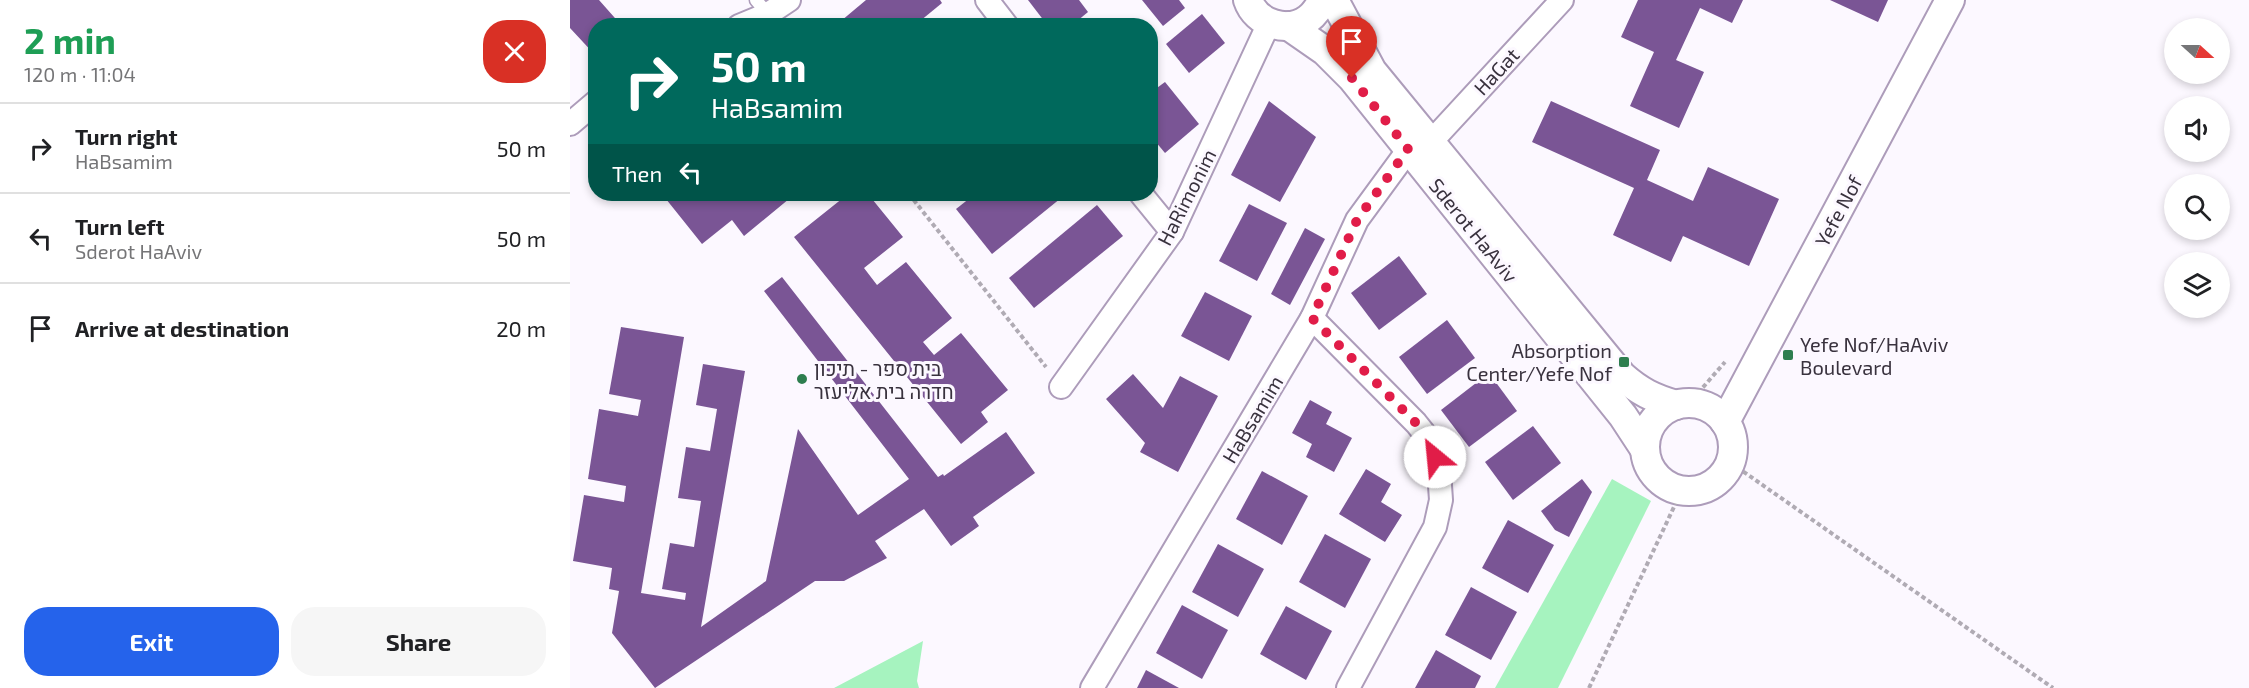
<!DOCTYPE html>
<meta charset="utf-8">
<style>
:root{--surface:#fff;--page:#f6f6f6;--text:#202124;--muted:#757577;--line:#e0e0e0;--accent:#2563eb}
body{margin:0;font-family:"Exo 2",Heebo,sans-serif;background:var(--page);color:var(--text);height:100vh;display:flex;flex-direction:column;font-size:22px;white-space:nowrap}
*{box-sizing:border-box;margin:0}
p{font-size:20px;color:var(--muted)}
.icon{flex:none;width:33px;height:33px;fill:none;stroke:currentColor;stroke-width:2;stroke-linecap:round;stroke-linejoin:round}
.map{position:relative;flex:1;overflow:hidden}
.drawer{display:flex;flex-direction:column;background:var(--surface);width:570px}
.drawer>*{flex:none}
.banner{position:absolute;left:18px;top:18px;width:570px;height:183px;border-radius:24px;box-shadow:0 3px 9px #0003;background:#00695c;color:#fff;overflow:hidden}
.needle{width:39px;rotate:111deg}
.fabs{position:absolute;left:1594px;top:18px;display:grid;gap:12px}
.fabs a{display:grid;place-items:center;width:66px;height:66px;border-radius:50%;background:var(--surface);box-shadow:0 3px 9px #0003;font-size:30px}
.pin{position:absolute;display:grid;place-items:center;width:51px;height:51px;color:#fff;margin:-62px -26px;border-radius:50% 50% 50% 0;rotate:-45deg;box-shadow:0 0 6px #0007}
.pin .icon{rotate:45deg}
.me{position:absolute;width:66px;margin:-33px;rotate:332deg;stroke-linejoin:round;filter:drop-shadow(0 0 4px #0008)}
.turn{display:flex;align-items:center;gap:21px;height:126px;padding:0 24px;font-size:27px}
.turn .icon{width:78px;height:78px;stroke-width:2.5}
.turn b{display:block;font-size:42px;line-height:51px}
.then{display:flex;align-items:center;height:57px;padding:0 24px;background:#0003;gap:12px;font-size:22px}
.round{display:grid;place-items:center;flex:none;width:63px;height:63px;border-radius:24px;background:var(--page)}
.overview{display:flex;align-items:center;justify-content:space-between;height:102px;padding:0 24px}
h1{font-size:36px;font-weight:700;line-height:45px;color:#1e9e55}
.button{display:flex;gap:12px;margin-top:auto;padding:12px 24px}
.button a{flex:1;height:69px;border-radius:24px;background:var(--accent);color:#fff;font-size:24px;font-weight:700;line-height:69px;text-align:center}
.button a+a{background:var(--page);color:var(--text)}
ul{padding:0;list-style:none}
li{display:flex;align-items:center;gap:18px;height:90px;padding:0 24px;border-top:2px solid var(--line)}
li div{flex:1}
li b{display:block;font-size:22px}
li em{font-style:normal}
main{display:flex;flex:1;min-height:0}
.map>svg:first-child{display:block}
</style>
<main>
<section class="drawer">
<div class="overview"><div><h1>2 min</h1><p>120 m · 11:04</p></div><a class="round" style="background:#d93025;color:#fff"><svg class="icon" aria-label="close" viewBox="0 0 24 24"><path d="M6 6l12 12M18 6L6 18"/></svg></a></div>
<ul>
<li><svg class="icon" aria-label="right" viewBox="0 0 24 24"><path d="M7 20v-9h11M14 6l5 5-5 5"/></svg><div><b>Turn right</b><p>HaBsamim</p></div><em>50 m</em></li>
<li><svg class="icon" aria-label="left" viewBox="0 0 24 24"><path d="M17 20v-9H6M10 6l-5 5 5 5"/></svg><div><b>Turn left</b><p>Sderot HaAviv</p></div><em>50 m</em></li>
<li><svg class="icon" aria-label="arrive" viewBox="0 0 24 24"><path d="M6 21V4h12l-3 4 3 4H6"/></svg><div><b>Arrive at destination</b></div><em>20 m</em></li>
</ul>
<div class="button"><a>Exit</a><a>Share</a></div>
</section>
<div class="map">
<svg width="1679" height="688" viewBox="0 0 1679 688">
<rect width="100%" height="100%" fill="#fcf8ff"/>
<!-- green -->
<g fill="#a6f3bf">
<polygon points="1042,479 1081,501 988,688 925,688"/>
<polygon points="353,641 347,681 349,688 264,688"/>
</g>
<!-- building -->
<g fill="#7a5595">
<polygon points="0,0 29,0 52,26 26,26 26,56 0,28"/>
<polygon points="296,0 370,0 372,3 344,26 265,26"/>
<polygon points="458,0 509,0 518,12 501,26 478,26"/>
<polygon points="572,0 609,0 615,8 593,26"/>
<polygon points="1068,0 1173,0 1162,23 1130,8 1106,60 1134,72 1109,128 1060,106 1084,52 1051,37"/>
<polygon points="1260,0 1318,0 1308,22"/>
<polygon points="632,14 655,43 619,73 596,44"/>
<polygon points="595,82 629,124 595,153 580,135 580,93"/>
<polygon points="699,101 746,137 710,202 661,175"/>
<polygon points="981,101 1090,150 1077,180 1123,201 1138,167 1209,199 1179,266 1113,236 1101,262 1043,235 1064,188 962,142"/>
<polygon points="92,194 225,194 174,236 162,220 132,244"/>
<polygon points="278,194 298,194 333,237 294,268 307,285 336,262 382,318 353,342 364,355 391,333 438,390 411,412 418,422 391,444 224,237"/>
<polygon points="405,194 496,194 422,254 386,209"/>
<polygon points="679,204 717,223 687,281 649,261"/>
<polygon points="527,205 553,236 464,308 439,278"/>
<polygon points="735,228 755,239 720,305 701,294"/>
<polygon points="829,256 857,294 809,330 781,293"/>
<polygon points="212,277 368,477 373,474 374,476 436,432 465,473 403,517 409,526 381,546 354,509 305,541 317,558 274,581 245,581 85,688 42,633 49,591 39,589 42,568 3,561 14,495 54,502 56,486 18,479 29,409 68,416 71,400 39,394 51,327 114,337 71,593 115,600 116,593 92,589 100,543 124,547 131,501 108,498 116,447 140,451 147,409 126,405 133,364 175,371 131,627 196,581 228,429 288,515 339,479 194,291"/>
<polygon points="635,292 682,316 659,361 611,336"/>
<polygon points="877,320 905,358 857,394 829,357"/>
<polygon points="919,373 947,411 899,447 871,410"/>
<polygon points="563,374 593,408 610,376 648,396 608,472 570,452 575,443 536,399"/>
<polygon points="740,400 762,412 756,424 782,438 764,472 736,457 742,444 722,433"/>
<polygon points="963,426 991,463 943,500 915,462"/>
<polygon points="796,469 821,484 811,502 832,515 815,542 769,514"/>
<polygon points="692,471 738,496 712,545 666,519"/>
<polygon points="1012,479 1022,492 999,537 985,530 971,511"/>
<polygon points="938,520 984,545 958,593 912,568"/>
<polygon points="755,534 801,559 775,608 729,582"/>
<polygon points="648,544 694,569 668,617 622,592"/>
<polygon points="901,587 947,612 921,660 875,635"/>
<polygon points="612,605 658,630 632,679 586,653"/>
<polygon points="716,606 762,631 736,680 690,654"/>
<polygon points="866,650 911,676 905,688 845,688"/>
<polygon points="576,670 609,688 567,688"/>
</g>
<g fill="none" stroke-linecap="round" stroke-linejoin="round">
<!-- service casing -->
<g stroke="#ad9cba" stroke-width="15">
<polyline id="service" points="186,0 198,14"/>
</g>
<!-- minor casing -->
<g stroke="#ad9cba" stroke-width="26">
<g id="minor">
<polyline points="417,0 437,26"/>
<polyline points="169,26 198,14 219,0"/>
<polyline points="0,124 26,102"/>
<polyline points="860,143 992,0"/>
<polyline points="571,194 602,232"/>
<polyline points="742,318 846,423 862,443 869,471 871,500 865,527 778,688"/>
<polyline points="491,387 602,232 699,23"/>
<polyline points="522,688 742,318 787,220 839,149"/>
</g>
</g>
<!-- tertiary casing -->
<g stroke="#ad9cba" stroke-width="32">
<g id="tertiary">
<path d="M 678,0 C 686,24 718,34 738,19 C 745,14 749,7 753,0"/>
<path d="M 764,0 L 802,71 L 1052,376 C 1070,392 1083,398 1106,405"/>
<polyline points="719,26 755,51 782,78 1053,416 1074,448"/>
<circle cx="1119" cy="447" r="44"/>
<polyline points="1155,422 1380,0"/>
</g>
</g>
<!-- path -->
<g stroke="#b0abb4" stroke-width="4" stroke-dasharray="4.5 3" stroke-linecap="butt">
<polyline points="339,194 476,367"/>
<polyline points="1128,393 1155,362"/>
<polyline points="1161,463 1483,688"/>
<polyline points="1019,688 1111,492"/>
</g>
<!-- service -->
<use href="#service" stroke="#fff" stroke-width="12"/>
<!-- minor -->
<use href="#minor" stroke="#fff" stroke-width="22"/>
<!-- tertiary -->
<use href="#tertiary" stroke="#fff" stroke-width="28"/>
</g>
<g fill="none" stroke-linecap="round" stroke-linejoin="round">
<!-- route -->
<polyline stroke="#e11d48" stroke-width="10" stroke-dasharray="0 18" points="782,78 838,149 787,220 742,318 846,423 861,443 865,457"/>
</g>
<!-- markers -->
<g fill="#2e7e4f" stroke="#fcf8ff" stroke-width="2">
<rect x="1212" y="349" width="12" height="12" rx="3"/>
<rect x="1048" y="356" width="12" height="12" rx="3"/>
<circle cx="232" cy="379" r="6"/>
</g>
<g text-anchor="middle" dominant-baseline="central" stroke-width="6" stroke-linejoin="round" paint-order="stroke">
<!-- street labels -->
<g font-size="20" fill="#39323e" stroke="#fcf8ff">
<text transform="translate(926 71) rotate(-47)">HaGat</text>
<text transform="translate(616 197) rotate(-63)">HaRimonim</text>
<text transform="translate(1268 211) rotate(-62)">Yefe Nof</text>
<text transform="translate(904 230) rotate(51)">Sderot HaAviv</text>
<text transform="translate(682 419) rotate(-59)">HaBsamim</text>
</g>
<!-- poi labels -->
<g font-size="20" fill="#39323e" stroke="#fcf8ff" text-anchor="start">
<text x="1230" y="344">Yefe Nof/HaAviv<tspan x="1230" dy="23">Boulevard</tspan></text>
<text x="1042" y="350" text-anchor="end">Absorption<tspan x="1042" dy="23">Center/Yefe Nof</tspan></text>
<text x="244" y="368">בית ספר - תיכון<tspan x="244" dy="23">חדרה בית אליעזר</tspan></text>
</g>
</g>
</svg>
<div class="fabs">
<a><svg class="needle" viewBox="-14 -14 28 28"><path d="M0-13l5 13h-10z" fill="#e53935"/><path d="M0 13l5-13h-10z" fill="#757577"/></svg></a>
<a><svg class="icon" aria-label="sound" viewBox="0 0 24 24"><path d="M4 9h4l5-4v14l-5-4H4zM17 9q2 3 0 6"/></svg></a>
<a><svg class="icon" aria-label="search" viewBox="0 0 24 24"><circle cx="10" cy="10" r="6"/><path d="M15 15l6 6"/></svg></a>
<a><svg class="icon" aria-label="layers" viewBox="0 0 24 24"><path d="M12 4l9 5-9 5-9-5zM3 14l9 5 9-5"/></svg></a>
</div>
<div class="pin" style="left:782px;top:78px;background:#d93025"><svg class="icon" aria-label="arrive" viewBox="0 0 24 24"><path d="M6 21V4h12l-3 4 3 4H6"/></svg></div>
<svg class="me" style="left:865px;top:457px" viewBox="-20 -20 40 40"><circle r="19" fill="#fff"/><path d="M0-13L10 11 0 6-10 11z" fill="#e11d48"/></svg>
<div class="banner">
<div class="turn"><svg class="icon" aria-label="right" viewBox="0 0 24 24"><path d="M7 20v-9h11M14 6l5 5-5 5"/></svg><div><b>50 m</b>HaBsamim</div></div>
<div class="then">Then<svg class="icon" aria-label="left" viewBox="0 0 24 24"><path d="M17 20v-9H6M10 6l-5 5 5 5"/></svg></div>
</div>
</div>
</main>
